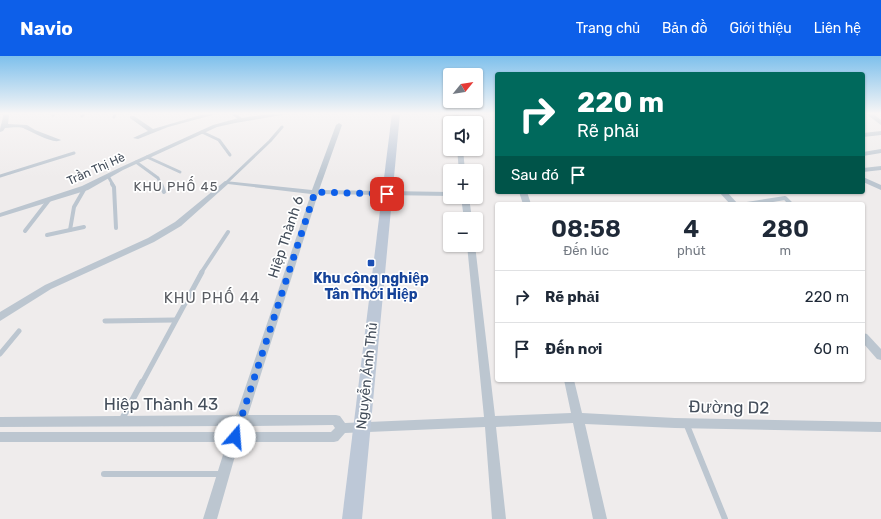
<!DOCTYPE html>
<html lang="vi">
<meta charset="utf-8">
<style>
:root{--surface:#fff;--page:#f6f6f7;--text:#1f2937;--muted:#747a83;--line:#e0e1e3;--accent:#0d5fe9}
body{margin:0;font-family:Rubik,sans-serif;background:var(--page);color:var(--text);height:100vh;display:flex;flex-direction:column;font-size:15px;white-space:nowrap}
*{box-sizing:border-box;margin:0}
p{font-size:13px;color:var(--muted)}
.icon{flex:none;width:22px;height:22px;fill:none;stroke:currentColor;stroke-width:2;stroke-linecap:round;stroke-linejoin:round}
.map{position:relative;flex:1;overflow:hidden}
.panel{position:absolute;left:495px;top:146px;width:370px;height:180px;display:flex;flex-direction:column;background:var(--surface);border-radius:4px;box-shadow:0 1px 3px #0004}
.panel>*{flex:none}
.top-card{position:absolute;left:495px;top:16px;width:370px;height:122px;border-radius:4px;box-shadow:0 1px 3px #0004;background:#00695c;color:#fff;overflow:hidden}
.needle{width:26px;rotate:60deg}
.fabs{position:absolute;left:443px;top:12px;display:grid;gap:8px}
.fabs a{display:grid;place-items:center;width:40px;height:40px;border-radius:4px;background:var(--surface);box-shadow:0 1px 3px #0004;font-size:20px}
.pin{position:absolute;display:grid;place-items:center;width:34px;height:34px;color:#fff;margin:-17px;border-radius:8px;box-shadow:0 2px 6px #0006}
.me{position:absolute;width:44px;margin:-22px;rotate:18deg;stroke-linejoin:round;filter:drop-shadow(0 0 3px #0008)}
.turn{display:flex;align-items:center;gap:14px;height:84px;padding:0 16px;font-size:18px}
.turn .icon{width:52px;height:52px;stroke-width:2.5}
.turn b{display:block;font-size:28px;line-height:34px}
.then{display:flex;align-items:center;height:38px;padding:0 16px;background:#0003;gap:8px;font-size:15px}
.eta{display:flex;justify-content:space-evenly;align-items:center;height:68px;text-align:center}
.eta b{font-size:24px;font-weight:600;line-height:28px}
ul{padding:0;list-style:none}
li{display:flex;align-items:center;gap:12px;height:52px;padding:0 16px;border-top:1px solid var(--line)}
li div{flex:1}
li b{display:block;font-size:15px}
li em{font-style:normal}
header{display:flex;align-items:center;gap:24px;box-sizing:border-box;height:56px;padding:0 20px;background:var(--accent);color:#fff}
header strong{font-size:19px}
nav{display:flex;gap:22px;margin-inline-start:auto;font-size:14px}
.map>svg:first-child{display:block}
</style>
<header>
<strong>Navio</strong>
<nav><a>Trang chủ</a><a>Bản đồ</a><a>Giới thiệu</a><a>Liên hệ</a></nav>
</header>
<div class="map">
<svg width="881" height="463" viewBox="0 0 881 463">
<rect width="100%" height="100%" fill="#efecec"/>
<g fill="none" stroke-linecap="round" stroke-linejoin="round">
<!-- lane-far3 -->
<g stroke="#bcc6d0" stroke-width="3">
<polyline points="232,57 242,64"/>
<polyline points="53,59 55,57"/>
<polyline points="82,60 85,57"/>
<polyline points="114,61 115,57"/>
<polyline points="202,76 219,84 230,99"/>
<polyline points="147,101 180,116"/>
<polyline points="136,106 158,122 161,129"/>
<polyline points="0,120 74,97"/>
<polyline points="108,120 113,129"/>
<polyline points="227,126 270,85 282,71"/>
</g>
<!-- lane-far2 -->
<g stroke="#bcc6d0" stroke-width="4">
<polyline points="112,128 114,131 116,172"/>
<polyline points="161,128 164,136"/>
<polyline points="747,148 785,142 791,148"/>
<polyline points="70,174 74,151 85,132"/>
<polyline points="25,175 49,144"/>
<polyline points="47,179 84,171"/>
<polyline points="201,217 228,176"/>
</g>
<!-- lane-far1 -->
<g stroke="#bcc6d0" stroke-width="5">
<polyline points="105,265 175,264"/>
<polyline points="0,298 19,275"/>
<polyline points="142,327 202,216"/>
</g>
<!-- lane -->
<g stroke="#bcc6d0" stroke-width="6">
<polyline points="121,365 142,326"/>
<polyline points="686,367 725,463"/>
<polyline points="104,418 223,418"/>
</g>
<!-- street -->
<g fill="#bcc6d0" fill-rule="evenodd">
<path d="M 6,57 L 9,59 L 8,68 L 27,69 L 35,74 L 61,84 C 54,89 33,76 25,73 C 20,70 11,72 5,72 L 3,75 L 0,76 C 0,69 3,65 3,59 Z"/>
<polygon points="208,57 220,57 168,71 138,83 133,82 148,75 130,62 130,60 134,60 153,73"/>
<polygon points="275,57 293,57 235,67 217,71 123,114 88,134 0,161 0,157 82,130 119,112 213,69 235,63"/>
<polygon points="453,57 459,57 460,67 454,67"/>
<polygon points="865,57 872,57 881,64 881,69"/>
<path d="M 339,67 L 342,69 L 319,134 L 450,136 L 450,140 L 318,138 L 248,359 L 336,359 L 340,360 L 345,367 L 484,361 L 467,189 L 475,189 L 495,360 L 571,357 L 564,324 L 574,324 L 582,357 L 675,362 L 881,366 L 881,376 L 675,372 L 585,368 L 607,463 L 593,463 L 573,367 L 496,371 L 506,463 L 492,463 L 485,371 L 345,377 L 338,385 L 334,386 L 239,386 L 217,463 L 203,463 L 227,386 L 0,386 L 0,376 L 231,376 L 233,370 L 0,371 L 0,361 L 236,359 L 311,138 L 228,128 L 181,170 L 154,186 L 51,233 L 0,265 L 0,256 L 45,229 L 148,182 L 175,166 L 225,125 L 312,134 L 336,69 ZM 333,369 L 335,372 L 331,376 L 243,376 L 245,370 Z"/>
<polygon points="881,75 881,79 863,81 863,77"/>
<polygon points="457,93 463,93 465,115 459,115"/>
<polygon points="881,93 881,97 863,100 863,96"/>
<polygon points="881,110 881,114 863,116 863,112"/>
<polygon points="863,121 881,129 881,134 863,126"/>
<polygon points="519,136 527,136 531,148 523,148"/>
<polygon points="719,136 727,136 738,148 730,148"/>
<polygon points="461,141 469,141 472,163 464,163"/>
<polygon points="863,277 867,278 881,293 881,304 877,303 863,287"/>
</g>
<!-- secondary -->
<polygon fill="#bdc8d7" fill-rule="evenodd" points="392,57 400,57 362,463 342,463"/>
</g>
<!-- sky -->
<linearGradient id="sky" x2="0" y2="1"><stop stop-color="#7ec0ec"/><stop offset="0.47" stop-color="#f8f6f6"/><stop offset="1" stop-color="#f8f6f6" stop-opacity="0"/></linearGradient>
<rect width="881" height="122" fill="url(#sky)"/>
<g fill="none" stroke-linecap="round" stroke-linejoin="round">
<!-- route -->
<polyline stroke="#0d5fe9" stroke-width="7" stroke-dasharray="0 12.6" points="235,381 315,136 387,138"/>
</g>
<!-- markers -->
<rect fill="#1a4fb4" stroke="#fff" stroke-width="1.5" x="367" y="203" width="8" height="8" rx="2"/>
<g text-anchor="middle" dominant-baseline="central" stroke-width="3.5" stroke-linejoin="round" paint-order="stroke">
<!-- far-street labels -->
<g font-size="12" fill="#444e5b" stroke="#fff">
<text transform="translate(96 113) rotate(-24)">Trần Thị Hè</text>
</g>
<!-- far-neighbourhood labels -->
<g font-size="13" letter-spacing="1" fill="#595c62" stroke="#fff">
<text x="176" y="130">KHU PHỐ 45</text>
</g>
<!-- street labels -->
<g font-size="14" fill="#444e5b" stroke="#fff">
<text transform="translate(286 181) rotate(-72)">Hiệp Thành 6</text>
<text transform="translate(367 320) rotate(-84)">Nguyễn Ảnh Thủ</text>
</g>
<!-- transit labels -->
<g font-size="14" font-weight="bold" fill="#164399" stroke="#fff">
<text x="371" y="222">Khu công nghiệp<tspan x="371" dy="16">Tân Thới Hiệp</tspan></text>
</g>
<!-- neighbourhood labels -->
<g font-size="15" letter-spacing="1" fill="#595c62" stroke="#fff">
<text x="212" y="242">KHU PHỐ 44</text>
</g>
<!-- near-street labels -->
<g font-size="17" fill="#444e5b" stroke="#fff">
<text x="161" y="348">Hiệp Thành 43</text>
<text transform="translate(729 351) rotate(1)">Đường D2</text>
</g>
</g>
</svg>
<div class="fabs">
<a><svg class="needle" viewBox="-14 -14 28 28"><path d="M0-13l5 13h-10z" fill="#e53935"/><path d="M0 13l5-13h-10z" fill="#747a83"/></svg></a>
<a><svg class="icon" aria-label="sound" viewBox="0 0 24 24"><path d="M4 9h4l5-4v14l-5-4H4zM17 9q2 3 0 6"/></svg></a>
<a>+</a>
<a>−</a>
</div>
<div class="pin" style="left:387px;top:138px;background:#d93025"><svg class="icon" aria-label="arrive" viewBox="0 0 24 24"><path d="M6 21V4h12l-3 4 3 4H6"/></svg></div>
<svg class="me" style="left:235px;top:381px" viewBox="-20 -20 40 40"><circle r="19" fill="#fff"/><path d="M0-13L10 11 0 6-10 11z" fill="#0d5fe9"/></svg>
<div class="top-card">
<div class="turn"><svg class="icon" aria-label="right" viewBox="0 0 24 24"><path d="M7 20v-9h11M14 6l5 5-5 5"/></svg><div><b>220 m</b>Rẽ phải</div></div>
<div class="then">Sau đó<svg class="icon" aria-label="arrive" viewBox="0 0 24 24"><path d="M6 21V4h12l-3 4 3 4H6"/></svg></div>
</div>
<section class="panel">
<div class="eta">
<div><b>08:58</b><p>Đến lúc</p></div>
<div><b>4</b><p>phút</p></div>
<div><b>280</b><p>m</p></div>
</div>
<ul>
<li><svg class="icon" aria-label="right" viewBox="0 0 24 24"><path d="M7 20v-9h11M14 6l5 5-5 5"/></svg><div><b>Rẽ phải</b></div><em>220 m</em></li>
<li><svg class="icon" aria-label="arrive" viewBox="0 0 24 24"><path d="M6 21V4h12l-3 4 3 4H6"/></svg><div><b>Đến nơi</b></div><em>60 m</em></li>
</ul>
</section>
</div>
